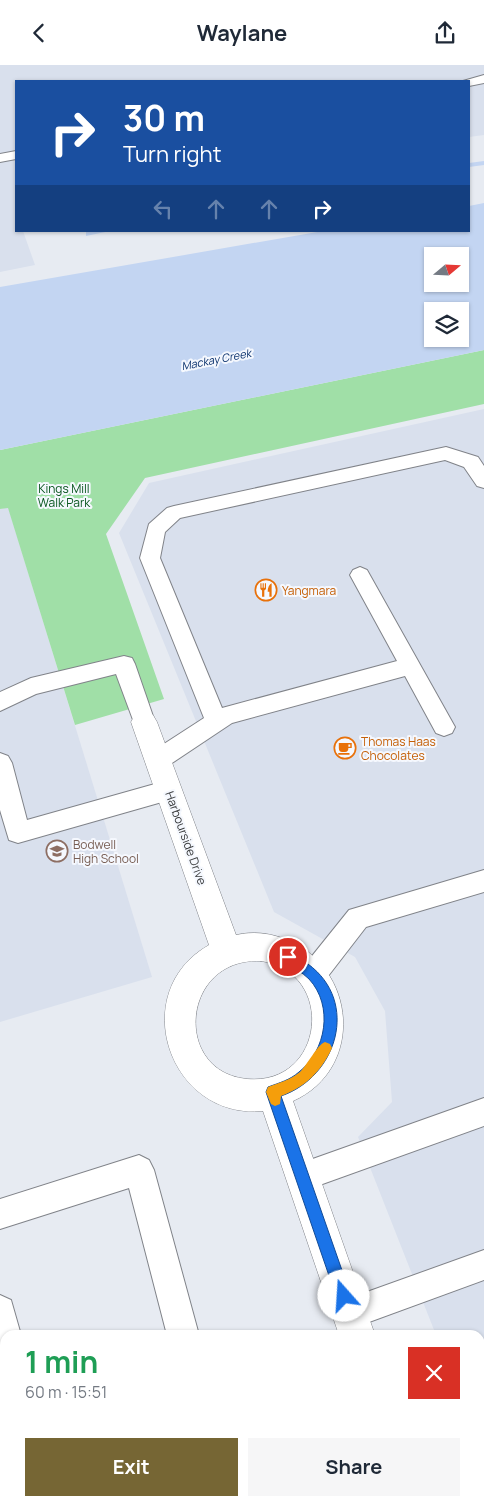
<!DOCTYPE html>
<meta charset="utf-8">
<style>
:root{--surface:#fff;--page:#f6f6f7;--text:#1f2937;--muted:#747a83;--accent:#766634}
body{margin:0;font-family:Manrope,sans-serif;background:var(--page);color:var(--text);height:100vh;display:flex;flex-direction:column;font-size:19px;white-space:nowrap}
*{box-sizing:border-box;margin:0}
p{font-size:16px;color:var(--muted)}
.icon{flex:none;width:28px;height:28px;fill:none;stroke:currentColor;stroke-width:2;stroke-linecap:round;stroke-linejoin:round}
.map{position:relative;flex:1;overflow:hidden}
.sheet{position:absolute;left:0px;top:1265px;width:485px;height:176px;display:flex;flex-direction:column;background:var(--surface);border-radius:15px 15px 0 0;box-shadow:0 1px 4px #0004}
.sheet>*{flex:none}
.hud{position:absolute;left:15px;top:15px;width:455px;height:152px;border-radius:0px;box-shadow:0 1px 4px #0004;background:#1a4fa0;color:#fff;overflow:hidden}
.needle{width:32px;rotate:71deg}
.controls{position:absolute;left:424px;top:182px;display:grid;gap:10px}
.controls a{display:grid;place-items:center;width:45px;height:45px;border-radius:0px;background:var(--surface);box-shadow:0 1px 4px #0004;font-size:25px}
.pin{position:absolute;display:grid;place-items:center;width:42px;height:42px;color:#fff;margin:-21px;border:2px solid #fff;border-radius:50%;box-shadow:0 1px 5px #0007}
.me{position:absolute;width:55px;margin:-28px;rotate:341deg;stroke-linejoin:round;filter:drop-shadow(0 0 4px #0008)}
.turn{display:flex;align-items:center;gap:18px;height:105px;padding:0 25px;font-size:22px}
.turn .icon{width:65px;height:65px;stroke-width:2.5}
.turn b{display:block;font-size:35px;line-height:42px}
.lanes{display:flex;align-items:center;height:48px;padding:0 25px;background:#0003;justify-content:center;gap:25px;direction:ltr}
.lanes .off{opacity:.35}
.round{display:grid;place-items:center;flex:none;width:52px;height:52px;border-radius:0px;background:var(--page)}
.overview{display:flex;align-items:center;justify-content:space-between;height:85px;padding:0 25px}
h1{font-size:30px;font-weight:700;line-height:38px;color:#1e9e55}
.action{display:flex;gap:10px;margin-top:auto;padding:10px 25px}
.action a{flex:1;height:58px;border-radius:0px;background:var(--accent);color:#fff;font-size:20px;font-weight:700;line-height:58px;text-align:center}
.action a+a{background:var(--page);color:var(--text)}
header{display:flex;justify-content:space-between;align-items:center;height:65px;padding:0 25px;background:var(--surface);font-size:22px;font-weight:700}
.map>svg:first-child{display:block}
</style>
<header><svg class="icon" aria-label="back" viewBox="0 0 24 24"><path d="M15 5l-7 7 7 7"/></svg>Waylane<svg class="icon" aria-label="share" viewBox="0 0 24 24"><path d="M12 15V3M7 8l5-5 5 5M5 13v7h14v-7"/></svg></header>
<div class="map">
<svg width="484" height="1441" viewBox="0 0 484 1441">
<rect width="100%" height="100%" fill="#e7ebf2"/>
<!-- built -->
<g fill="#d9e0ed">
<polygon points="0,0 484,0 484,70 469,72 469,16 16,16 16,166 23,166 35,200 0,207"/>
<polygon points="484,344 484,1393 480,1383 480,1270 436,1270 358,1072 392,1037 385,946 355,892 274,847 119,468 149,418"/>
<polygon points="8,442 152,912 0,957 0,444"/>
</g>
<!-- green -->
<polygon fill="#a0dfa7" points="484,285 484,339 145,413 106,469 164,634 75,660 8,443 0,444 0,385"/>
<!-- water -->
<path fill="#c3d5f2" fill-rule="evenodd" d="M 484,138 L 484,285 L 0,385 L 0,222 L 323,166 L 469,166 L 469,141 ZM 432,191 L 460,191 L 460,219 L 432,219 ZM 432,246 L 460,246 L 460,274 L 432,274 Z"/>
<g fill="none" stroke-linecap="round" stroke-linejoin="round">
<!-- stream -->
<g fill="#c3d5f2" fill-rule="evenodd">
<polygon points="484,96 484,100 469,102 469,98"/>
<polygon points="90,166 110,166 86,171 86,167"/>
</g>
<!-- lane casing -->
<g stroke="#808389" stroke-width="2">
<g id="lane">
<polygon points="484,10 484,18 469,21 469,16 463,16"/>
<polygon points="16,86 16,94 0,97 0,89"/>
<polygon points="446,382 478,392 484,401 484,423 477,421 464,402 445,395 180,453 165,467 160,493 222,643 397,596 350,510 353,505 360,502 367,505 455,662 452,668 444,671 436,668 405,611 232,658 166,702 158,705 150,702 146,695 150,688 204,653 140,493 149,459 167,443 174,441"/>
<polygon points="124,591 132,593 135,599 155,657 152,663 144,666 136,663 116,609 36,629 0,646 0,627 31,613"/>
<polygon points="0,688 8,691 12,698 27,755 169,715 177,718 181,725 177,732 169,735 18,778 9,775 0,745"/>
<polygon points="484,805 484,827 366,862 322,919 313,922 304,919 300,910 304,901 349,845"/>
<polygon points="484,1033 484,1061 303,1126 293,1121 288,1111 293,1101"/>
<polygon points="139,1090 149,1095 154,1105 199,1270 167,1270 129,1123 0,1164 0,1134"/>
<polygon points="484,1185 484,1215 350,1264 339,1259 334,1248 339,1237"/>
<polygon points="0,1230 11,1235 21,1270 5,1270 5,1287 0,1285"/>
<polygon points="137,1436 171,1436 172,1441 138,1441"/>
<polygon points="306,1436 350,1436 348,1441 304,1441"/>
</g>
</g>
<!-- street casing -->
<g stroke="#808389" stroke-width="1">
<g id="street">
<path d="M 144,646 L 153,650 L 157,657 L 236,870 C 253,866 269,868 285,874 C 357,902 365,1004 293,1036 L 375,1270 L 339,1270 L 263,1046 C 169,1055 126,927 209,880 L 131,657 L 135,650 ZM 261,896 C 337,907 325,1021 247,1014 C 172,1007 181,892 261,896 Z"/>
<polygon points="396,1436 436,1436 437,1441 397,1441"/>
</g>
</g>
<!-- lane -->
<use href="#lane" fill="#fff" fill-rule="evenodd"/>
<!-- street -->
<use href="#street" fill="#fff" fill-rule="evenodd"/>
</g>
<!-- route -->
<path fill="#1a73e8" stroke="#114b97" d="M 288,886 C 295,889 301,894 308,899 C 360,937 337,1012 281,1031 L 351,1231 L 349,1236 L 344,1239 L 339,1236 L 336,1231 L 266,1027 L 268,1022 C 279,1018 290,1015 299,1007 C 326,986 334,941 309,914 C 302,907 292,902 284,896 L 282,892 L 284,888 Z"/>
<!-- slow -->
<path fill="#f59e0b" d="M 325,977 L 330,979 L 332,983 C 321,1007 305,1022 281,1031 L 280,1039 L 275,1041 L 271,1039 L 266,1027 L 268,1022 C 279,1018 290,1015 300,1007 C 308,999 317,980 325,977 Z"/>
<!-- icons -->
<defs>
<g id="restaurant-ring" transform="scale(1.125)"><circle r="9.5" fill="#f5f8fe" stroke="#e8710a" stroke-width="1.5"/><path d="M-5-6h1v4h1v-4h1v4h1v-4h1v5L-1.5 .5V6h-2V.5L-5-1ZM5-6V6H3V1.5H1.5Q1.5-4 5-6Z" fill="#e8710a"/></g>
<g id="cafe-ring" transform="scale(1.125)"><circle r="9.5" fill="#f5f8fe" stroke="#e8710a" stroke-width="1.5"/><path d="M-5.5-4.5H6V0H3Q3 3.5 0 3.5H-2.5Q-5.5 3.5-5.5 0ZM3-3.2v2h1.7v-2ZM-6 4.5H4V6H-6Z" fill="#e8710a"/></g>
<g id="school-ring" transform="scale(1.125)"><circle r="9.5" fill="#f5f8fe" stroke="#8d6e63" stroke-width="1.5"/><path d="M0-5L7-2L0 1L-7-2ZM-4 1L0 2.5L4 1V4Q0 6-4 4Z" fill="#8d6e63"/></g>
</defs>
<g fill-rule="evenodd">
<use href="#restaurant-ring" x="266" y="525"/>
<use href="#cafe-ring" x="345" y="683"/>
<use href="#school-ring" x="57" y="786"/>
</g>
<g text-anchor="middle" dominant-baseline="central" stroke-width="4" stroke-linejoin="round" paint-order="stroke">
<!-- far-water labels -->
<g font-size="11" font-style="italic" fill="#0c336e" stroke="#f5f8fe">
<text transform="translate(216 294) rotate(-11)">Mackay Creek</text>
</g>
<!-- park labels -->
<g font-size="12" fill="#08561e" stroke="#f5f8fe">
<text x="64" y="423">Kings Mill<tspan x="64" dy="14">Walk Park</tspan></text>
</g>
<!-- food labels -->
<g font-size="12" fill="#c56008" stroke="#f5f8fe" text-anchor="start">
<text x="282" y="525">Yangmara</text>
<text x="361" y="676">Thomas Haas<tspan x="361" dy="14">Chocolates</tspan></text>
</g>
<!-- street labels -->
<g font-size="12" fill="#3a3c3e" stroke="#f5f8fe">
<text transform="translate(186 773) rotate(70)">Harbourside Drive</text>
</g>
<!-- education labels -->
<g font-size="12" fill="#785e54" stroke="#f5f8fe" text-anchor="start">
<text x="73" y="779">Bodwell<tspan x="73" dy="14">High School</tspan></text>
</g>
</g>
</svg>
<div class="controls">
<a><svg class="needle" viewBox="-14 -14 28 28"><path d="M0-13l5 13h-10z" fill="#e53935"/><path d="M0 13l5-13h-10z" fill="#747a83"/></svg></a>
<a><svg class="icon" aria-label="layers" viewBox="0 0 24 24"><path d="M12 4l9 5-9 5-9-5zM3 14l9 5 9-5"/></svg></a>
</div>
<div class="pin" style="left:288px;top:892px;background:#d93025"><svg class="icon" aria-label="arrive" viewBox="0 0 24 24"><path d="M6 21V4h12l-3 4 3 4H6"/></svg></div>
<svg class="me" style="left:344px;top:1231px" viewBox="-20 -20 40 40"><circle r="19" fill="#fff"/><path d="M0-13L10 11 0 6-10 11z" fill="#1a73e8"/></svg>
<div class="hud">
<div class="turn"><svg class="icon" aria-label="right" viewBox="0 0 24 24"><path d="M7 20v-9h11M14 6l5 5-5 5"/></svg><div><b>30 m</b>Turn right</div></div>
<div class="lanes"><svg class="icon off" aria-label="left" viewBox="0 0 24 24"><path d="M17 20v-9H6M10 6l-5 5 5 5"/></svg><svg class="icon off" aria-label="ahead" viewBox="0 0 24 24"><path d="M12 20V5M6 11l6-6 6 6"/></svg><svg class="icon off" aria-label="ahead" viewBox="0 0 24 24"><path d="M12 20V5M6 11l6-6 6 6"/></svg><svg class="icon" aria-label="right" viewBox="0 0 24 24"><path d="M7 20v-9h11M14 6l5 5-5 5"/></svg></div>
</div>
<section class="sheet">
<div class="overview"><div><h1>1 min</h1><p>60 m · 15:51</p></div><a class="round" style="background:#d93025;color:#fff"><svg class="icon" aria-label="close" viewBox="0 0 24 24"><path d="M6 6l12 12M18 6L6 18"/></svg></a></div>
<div class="action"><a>Exit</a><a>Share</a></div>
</section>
</div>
